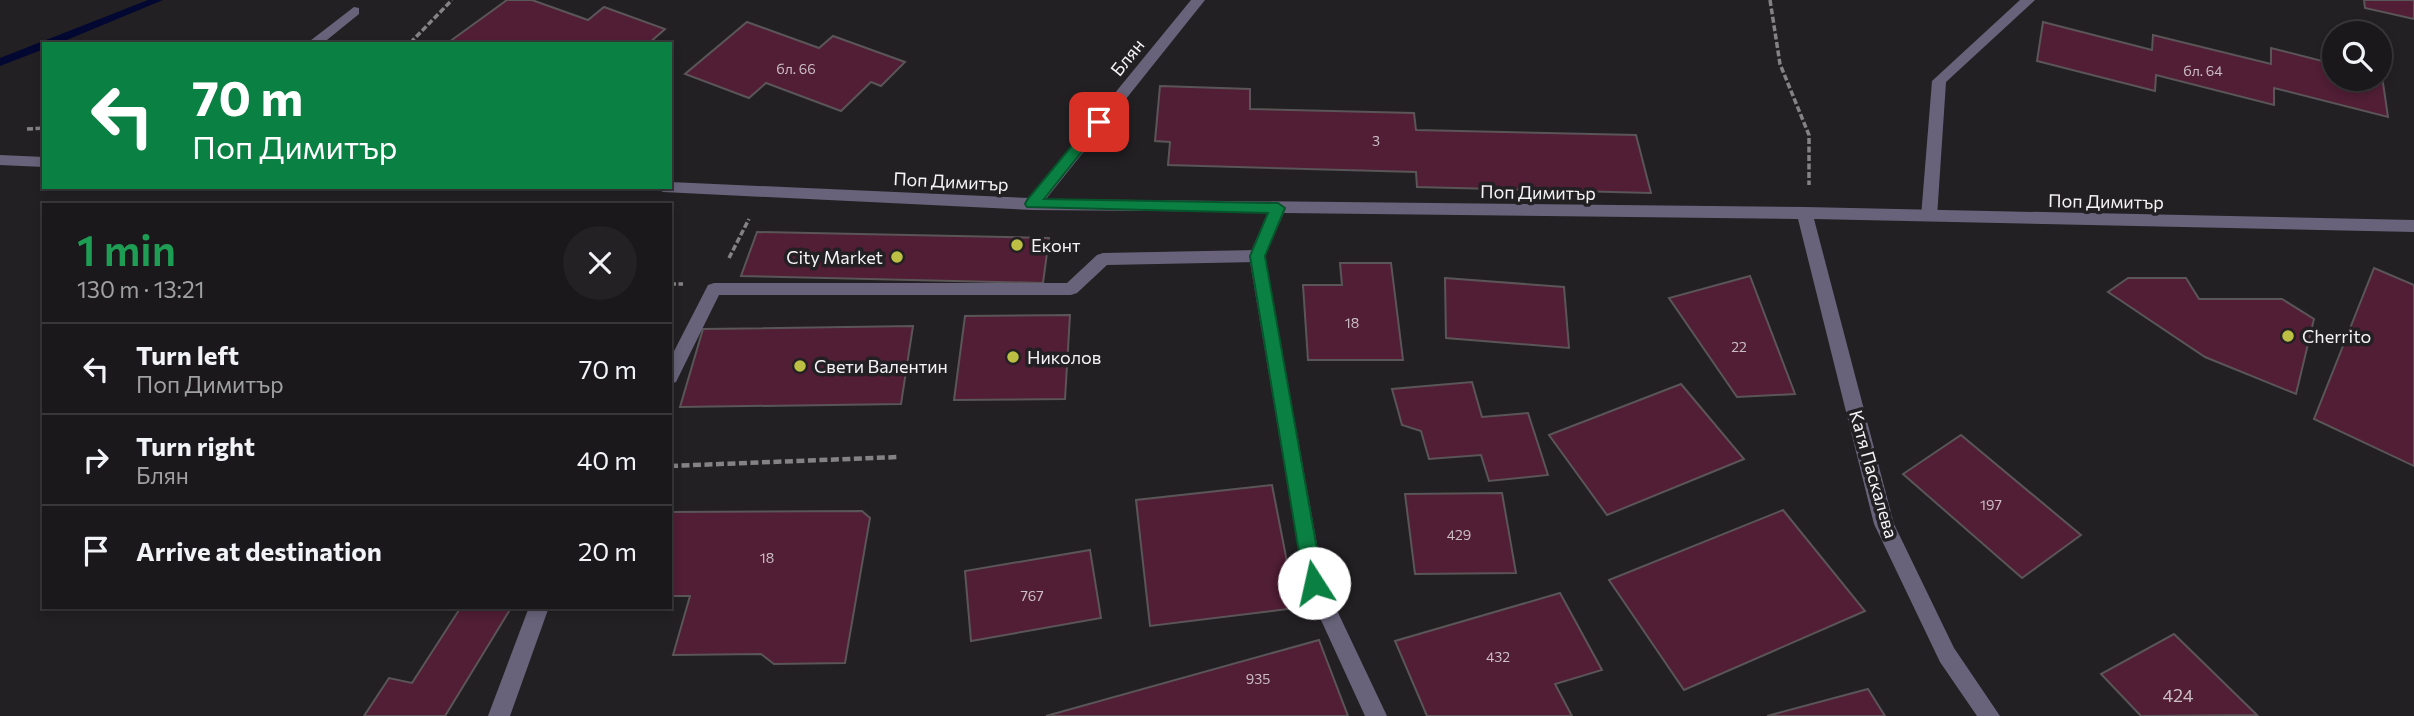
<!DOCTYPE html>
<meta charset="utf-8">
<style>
:root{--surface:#1a181a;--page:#232123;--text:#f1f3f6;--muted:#9fa0a2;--line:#383739}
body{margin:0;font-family:Commissioner,sans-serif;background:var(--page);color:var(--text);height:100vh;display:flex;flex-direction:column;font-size:26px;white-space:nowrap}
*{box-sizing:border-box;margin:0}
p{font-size:23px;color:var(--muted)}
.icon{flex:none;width:38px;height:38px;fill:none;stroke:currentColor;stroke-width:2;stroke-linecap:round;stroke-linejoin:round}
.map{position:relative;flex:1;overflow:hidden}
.details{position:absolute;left:42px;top:203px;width:630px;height:406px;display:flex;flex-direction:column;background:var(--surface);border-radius:0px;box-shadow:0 4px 10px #0003,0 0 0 2px var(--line)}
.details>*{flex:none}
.guide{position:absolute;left:42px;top:42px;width:630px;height:147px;border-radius:0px;box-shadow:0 4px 10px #0003,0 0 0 2px var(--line);background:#0b8043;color:#fff;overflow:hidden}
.fabs{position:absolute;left:2322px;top:21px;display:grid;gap:14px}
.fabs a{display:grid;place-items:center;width:70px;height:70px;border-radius:50%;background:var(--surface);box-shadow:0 4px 10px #0003,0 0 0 2px var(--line);font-size:35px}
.pin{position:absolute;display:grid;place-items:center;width:60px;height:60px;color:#fff;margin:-30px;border-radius:14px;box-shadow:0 4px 10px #0006}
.me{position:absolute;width:77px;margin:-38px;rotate:350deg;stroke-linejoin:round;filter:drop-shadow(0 0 5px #0008)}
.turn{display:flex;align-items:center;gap:24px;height:147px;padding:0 35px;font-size:32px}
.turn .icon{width:91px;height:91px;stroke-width:2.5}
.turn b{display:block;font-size:49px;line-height:60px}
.round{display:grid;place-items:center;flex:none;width:74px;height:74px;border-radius:37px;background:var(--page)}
.overview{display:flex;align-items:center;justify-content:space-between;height:119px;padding:0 35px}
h1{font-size:42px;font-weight:600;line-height:52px;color:#1e9e55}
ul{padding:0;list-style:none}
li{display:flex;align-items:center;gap:21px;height:91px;padding:0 35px;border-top:2px solid var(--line)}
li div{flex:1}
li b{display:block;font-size:26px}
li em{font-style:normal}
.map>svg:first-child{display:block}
</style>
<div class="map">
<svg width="2414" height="716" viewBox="0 0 2414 716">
<rect width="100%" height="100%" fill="#232023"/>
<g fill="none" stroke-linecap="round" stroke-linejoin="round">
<!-- stream -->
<polygon fill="#020832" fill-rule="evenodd" points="148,0 163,0 57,44 44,44 44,49 0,66 0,58"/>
</g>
<!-- building -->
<g fill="#511e35" stroke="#5a5557" stroke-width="2">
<polygon points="507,0 532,0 588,20 604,7 665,29 648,44 449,42"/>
<polygon points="2364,0 2414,0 2414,19 2365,8"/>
<polygon points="747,22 819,48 833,36 905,62 881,86 871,82 841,111 766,83 749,98 685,74"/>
<polygon points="2043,22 2152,50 2153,35 2271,64 2271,48 2334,64 2334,79 2380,79 2380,75 2382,76 2388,117 2274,88 2274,105 2156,75 2155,91 2037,61"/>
<polygon points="1160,86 1250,89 1250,109 1414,113 1416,130 1636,135 1651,193 1417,187 1416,172 1168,165 1170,142 1155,141"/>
<polygon points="757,232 1049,238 1043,283 741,276"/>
<polygon points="1340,263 1391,263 1403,360 1308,360 1303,285 1342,285"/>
<polygon points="2374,268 2414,285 2414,466 2314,419"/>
<polygon points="1750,276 1795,394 1737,397 1669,298"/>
<polygon points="1445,278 1564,287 1569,348 1446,338"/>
<polygon points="2128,278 2186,278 2199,299 2282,299 2314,319 2296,394 2205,357 2108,292"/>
<polygon points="1070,315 1065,399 954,400 965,316"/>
<polygon points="913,326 901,404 680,407 703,329"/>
<polygon points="1472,382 1482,417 1528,413 1548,475 1489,481 1481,455 1429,459 1421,431 1402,425 1392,389"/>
<polygon points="1681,384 1744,459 1607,515 1549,435"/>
<polygon points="1961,435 2081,535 2022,578 1903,474"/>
<polygon points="1272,485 1296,608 1150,626 1136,500"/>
<polygon points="1502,493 1516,573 1415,574 1405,494"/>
<polygon points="1783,510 1865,611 1684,690 1609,580"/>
<polygon points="862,511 870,518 845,663 774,664 761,654 673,655 690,596 670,596 670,512"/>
<polygon points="1090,550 1101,618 971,641 965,571"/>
<polygon points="1560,593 1602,670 1555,684 1572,716 1427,716 1395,641"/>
<polygon points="461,607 511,608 445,716 364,716 389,678 412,683"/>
<polygon points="2174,634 2257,715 2141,716 2101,674"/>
<polygon points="1319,640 1348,716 1046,716"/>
<polygon points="1868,689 1885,716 1767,716"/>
</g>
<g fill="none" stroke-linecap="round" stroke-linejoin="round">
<!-- path-far1 -->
<g stroke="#848284" stroke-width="3.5" stroke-dasharray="6 2.5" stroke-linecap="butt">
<polyline points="1770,0 1780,64 1809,135 1809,185"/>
<polyline points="413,44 413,40 452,0"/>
<polyline points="27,129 44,128"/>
<polyline points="729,258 749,219"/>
<polyline points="670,284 683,284"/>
</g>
<!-- path -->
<polyline stroke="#848284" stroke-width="4.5" stroke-dasharray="8 3.5" stroke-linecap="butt" points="670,466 898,457"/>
<!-- service -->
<g fill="#68637a" fill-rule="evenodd">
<polygon points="2020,0 2035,0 1946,82 1937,217 1935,221 1923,221 1921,217 1932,81"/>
<polygon points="354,7 359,8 359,14 322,44 306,44"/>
<polygon points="1257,250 1265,256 1257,262 1107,265 1077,293 1071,295 719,295 676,382 670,384 670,359 708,285 714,283 1067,283 1097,255 1103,253"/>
<polygon points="529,607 549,607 510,716 488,716"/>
</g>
<!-- minor -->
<g fill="#68637a" fill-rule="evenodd">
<polygon points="1191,0 1205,0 1046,199 1805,207 2414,220 2414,232 1814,219 1894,524 1954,648 2000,716 1977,716 1940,662 1874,524 1798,219 1284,213 1265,256 1324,583 1387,716 1365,716 1304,583 1249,256 1268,212 1033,210 663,192 655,187 670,187 670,182 1029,198"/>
<polygon points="0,155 44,157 44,167 0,165"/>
</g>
</g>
<!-- route -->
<polygon fill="#0b8043" stroke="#07532c" stroke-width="2" points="1099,118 1103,119 1103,125 1044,199 1278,203 1285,208 1265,256 1323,583 1320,588 1314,591 1307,588 1304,583 1250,256 1268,213 1027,207 1025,204 1027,200 1094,119"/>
<!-- markers -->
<g fill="#bcbf44" stroke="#232023" stroke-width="2.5">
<circle cx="1017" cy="245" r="7"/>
<circle cx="897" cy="257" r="7"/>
<circle cx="2288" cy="336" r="7"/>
<circle cx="1013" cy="357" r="7"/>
<circle cx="800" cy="366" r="7"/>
</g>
<g text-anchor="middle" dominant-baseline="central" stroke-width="7" stroke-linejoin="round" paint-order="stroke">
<!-- number labels -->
<g font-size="14" fill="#ccbec5">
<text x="796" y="68">бл. 66</text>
<text x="2203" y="70">бл. 64</text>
<text x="1376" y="140">3</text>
<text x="1352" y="322">18</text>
<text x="1739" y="346">22</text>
<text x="1991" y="504">197</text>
<text x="1459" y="534">429</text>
<text x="767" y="557">18</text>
<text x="1032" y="595">767</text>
<text x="1498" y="656">432</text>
<text x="1258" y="678">935</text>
</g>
<!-- street labels -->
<g font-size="18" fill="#f5f3f5" stroke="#232023">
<text transform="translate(1127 57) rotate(-51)">Блян</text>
<text transform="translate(951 181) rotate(3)">Поп Димитър</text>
<text transform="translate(1538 192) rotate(1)">Поп Димитър</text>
<text transform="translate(2106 201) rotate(1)">Поп Димитър</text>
<text transform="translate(1874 474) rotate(74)">Катя Паскалева</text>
</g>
<!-- poi labels -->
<g font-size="18" fill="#f5f3f5" stroke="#232023" text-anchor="start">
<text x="1031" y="245">Еконт</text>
<text x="883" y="257" text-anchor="end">City Market</text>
<text x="2302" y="336">Cherrito</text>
<text x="1027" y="357">Николов</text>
<text x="814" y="366">Свети Валентин</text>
</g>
<!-- near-number labels -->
<g font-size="18" fill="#ccbec5">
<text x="2178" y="695">424</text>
</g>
</g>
</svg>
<div class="fabs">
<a><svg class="icon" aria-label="search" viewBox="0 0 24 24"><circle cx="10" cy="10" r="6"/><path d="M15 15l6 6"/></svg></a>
</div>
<div class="pin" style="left:1099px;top:122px;background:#d93025"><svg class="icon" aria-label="arrive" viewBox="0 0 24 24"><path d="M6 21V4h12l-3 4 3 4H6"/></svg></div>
<svg class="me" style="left:1314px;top:583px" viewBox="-20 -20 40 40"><circle r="19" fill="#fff"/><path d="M0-13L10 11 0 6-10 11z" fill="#0b8043"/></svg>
<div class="guide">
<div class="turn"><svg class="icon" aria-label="left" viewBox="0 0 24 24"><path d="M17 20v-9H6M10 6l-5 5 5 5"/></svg><div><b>70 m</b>Поп Димитър</div></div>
</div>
<section class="details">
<div class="overview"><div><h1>1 min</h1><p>130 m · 13:21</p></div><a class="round"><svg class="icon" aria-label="close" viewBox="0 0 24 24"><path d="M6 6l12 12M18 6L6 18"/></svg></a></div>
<ul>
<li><svg class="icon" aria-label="left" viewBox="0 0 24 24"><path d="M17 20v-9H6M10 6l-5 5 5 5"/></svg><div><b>Turn left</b><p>Поп Димитър</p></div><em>70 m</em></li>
<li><svg class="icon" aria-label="right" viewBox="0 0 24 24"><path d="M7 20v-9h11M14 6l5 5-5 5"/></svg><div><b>Turn right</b><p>Блян</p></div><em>40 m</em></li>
<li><svg class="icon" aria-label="arrive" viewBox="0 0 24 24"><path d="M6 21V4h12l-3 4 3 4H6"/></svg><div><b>Arrive at destination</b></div><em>20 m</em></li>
</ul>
</section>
</div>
